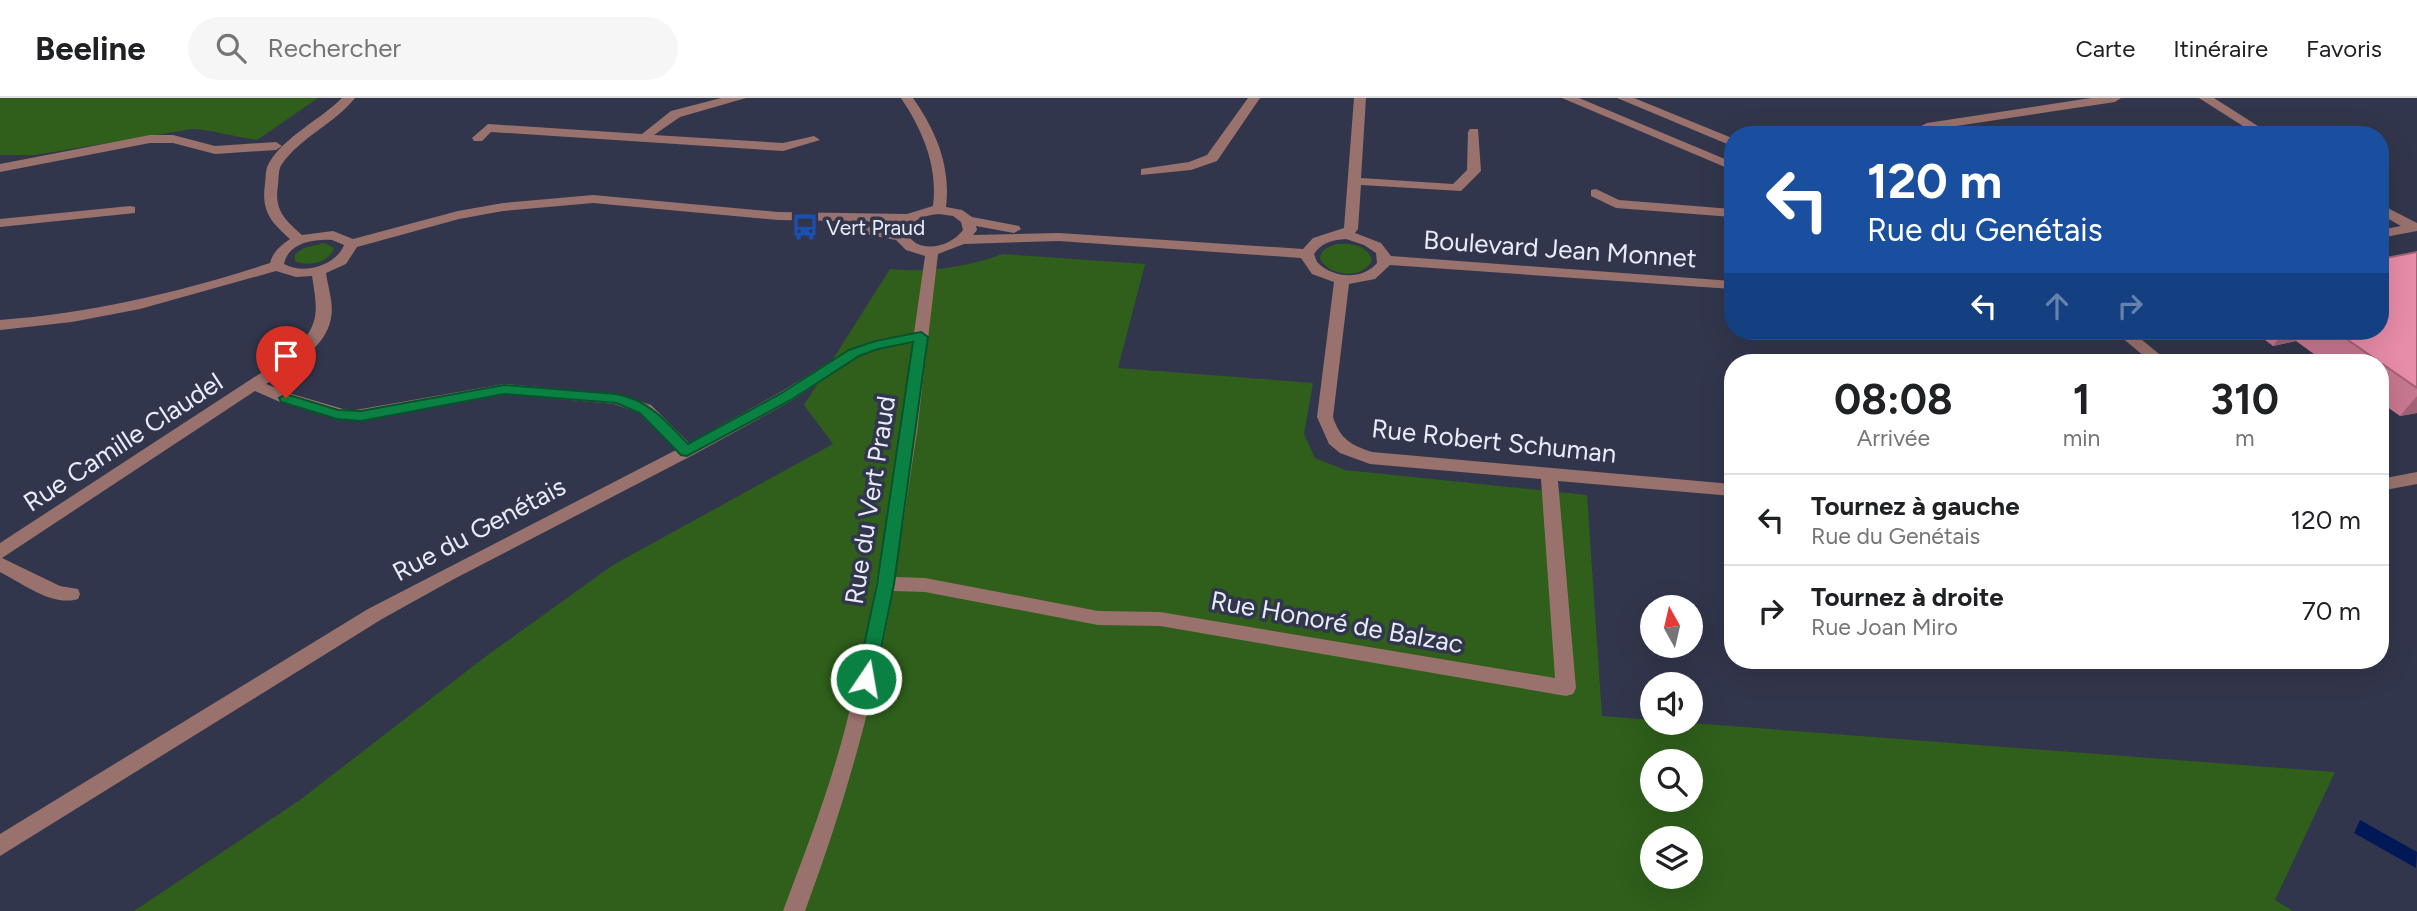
<!DOCTYPE html>
<html lang="fr">
<meta charset="utf-8">
<style>
:root{--surface:#fff;--page:#f6f6f6;--text:#202124;--muted:#757577;--line:#e0e0e0}
body{margin:0;font-family:Figtree,sans-serif;background:var(--page);color:var(--text);height:100vh;display:flex;flex-direction:column;font-size:26px;white-space:nowrap}
*{box-sizing:border-box;margin:0}
p{font-size:23px;color:var(--muted)}
.icon{flex:none;width:38px;height:38px;fill:none;stroke:currentColor;stroke-width:2;stroke-linecap:round;stroke-linejoin:round}
.map{position:relative;flex:1;overflow:hidden}
.sheet{position:absolute;left:1724px;top:256px;width:665px;height:315px;display:flex;flex-direction:column;background:var(--surface);border-radius:28px;box-shadow:0 7px 28px #0002}
.sheet>*{flex:none}
.top-card{position:absolute;left:1724px;top:28px;width:665px;height:214px;border-radius:28px;box-shadow:0 7px 28px #0002;background:#1a4fa0;color:#fff;overflow:hidden}
.needle{width:46px;rotate:352deg}
.controls{position:absolute;left:1640px;top:497px;display:grid;gap:14px}
.controls a{display:grid;place-items:center;width:63px;height:63px;border-radius:50%;background:var(--surface);box-shadow:0 7px 28px #0002;font-size:35px}
.pin{position:absolute;display:grid;place-items:center;width:60px;height:60px;color:#fff;margin:-72px -30px;border-radius:50% 50% 50% 0;rotate:-45deg;box-shadow:0 0 7px #0007}
.pin .icon{rotate:45deg}
.me{position:absolute;width:77px;margin:-38px;rotate:12deg;stroke-linejoin:round;filter:drop-shadow(0 0 5px #0008)}
.turn{display:flex;align-items:center;gap:24px;height:147px;padding:0 28px;font-size:32px}
.turn .icon{width:91px;height:91px;stroke-width:2.5}
.turn b{display:block;font-size:49px;line-height:60px}
.lanes{display:flex;align-items:center;height:66px;padding:0 28px;background:#0003;justify-content:center;gap:35px;direction:ltr}
.lanes .off{opacity:.35}
.eta{display:flex;justify-content:space-evenly;align-items:center;height:119px;text-align:center}
.eta b{font-size:42px;font-weight:700;line-height:49px}
ul{padding:0;list-style:none}
li{display:flex;align-items:center;gap:21px;height:91px;padding:0 28px;border-top:2px solid var(--line)}
li div{flex:1}
li b{display:block;font-size:26px}
li em{font-style:normal}
header{display:flex;align-items:center;gap:42px;box-sizing:border-box;height:98px;padding:0 35px;background:var(--surface);border-bottom:2px solid var(--line)}
header strong{font-size:33px}
nav{display:flex;gap:38px;margin-inline-start:auto;font-size:24px}
.search{width:490px;height:63px;background:var(--page);display:flex;align-items:center;gap:18px;box-sizing:border-box;padding:0 24px;border-radius:38px;color:var(--muted);font-size:26px}
.map>svg:first-child{display:block}
</style>
<header>
<strong>Beeline</strong>
<div class="search"><svg class="icon" aria-label="search" viewBox="0 0 24 24"><circle cx="10" cy="10" r="6"/><path d="M15 15l6 6"/></svg>Rechercher</div>
<nav><a>Carte</a><a>Itinéraire</a><a>Favoris</a></nav>
</header>
<div class="map">
<svg width="2417" height="813" viewBox="0 0 2417 813">
<rect width="100%" height="100%" fill="#32364c"/>
<!-- green -->
<g fill="#2f5f1b" fill-rule="evenodd">
<path d="M 0,0 L 318,0 L 257,42 C 234,39 214,32 192,31 L 35,57 L 0,57 Z"/>
<path d="M 324,145 L 334,150 C 329,165 308,169 295,163 L 295,156 L 304,150 Z"/>
<path d="M 1337,146 C 1351,145 1367,147 1372,162 C 1363,182 1330,179 1320,161 C 1321,151 1328,149 1337,146 Z"/>
<path d="M 1003,156 L 1145,166 L 1118,270 L 1313,285 L 1304,336 L 1315,360 L 1345,372 L 1587,397 L 1602,618 L 1652,622 L 1652,625 L 1690,625 L 2335,674 L 2275,802 L 2293,813 L 134,813 L 300,702 L 485,559 L 613,467 L 833,346 L 804,307 L 890,171 C 929,175 966,169 1003,156 ZM 1652,663 L 1690,663 L 1690,702 L 1652,702 ZM 1652,740 L 1690,740 L 1690,779 L 1652,779 Z"/>
</g>
<!-- water -->
<polygon fill="#001956" points="2360,722 2417,754 2416,770 2354,735"/>
<g fill="none" stroke-linecap="round" stroke-linejoin="round">
<!-- minor -->
<g fill="#9a726d" fill-rule="evenodd">
<path d="M 342,0 L 355,0 C 334,26 301,39 282,66 C 278,71 279,80 278,87 C 274,112 284,121 302,137 L 333,133 L 353,141 L 458,113 L 503,105 L 593,97 L 778,114 L 907,116 L 933,108 C 938,68 923,33 901,0 L 913,0 C 936,33 951,68 946,109 L 962,112 L 972,119 L 1019,128 L 1021,131 L 1014,135 L 976,128 L 977,132 L 973,137 L 1059,135 L 1303,151 L 1313,140 L 1344,130 L 1354,0 L 1366,0 L 1361,80 L 1453,86 L 1467,72 L 1468,34 L 1470,31 L 1478,31 L 1481,73 L 1461,93 L 1361,87 L 1358,131 L 1355,135 L 1381,145 L 1391,158 L 1732,183 L 1732,191 L 1390,167 L 1375,181 L 1349,186 L 1333,319 C 1340,341 1351,347 1372,354 L 1732,386 L 1732,398 L 1558,383 L 1576,590 L 1573,596 L 1566,598 L 1160,528 L 1098,527 L 925,494 L 893,493 C 874,604 844,708 805,813 L 783,813 C 806,752 830,690 846,627 C 877,502 895,373 913,245 L 878,251 L 859,258 L 791,303 L 693,357 L 454,481 L 382,521 L 0,758 L 0,736 L 368,511 L 676,352 L 639,315 L 614,306 L 504,296 L 350,323 L 280,304 L 255,293 L 2,460 L 60,488 L 78,491 L 80,496 L 78,501 C 52,509 22,485 0,474 L 0,445 L 293,254 C 320,226 318,215 312,178 L 296,179 L 276,173 L 140,211 L 72,224 L 0,232 L 0,222 C 93,215 181,194 270,165 C 273,154 280,148 290,141 C 271,124 261,113 265,86 C 266,80 265,71 269,65 C 285,38 320,22 342,0 ZM 593,105 L 778,122 L 898,124 L 893,133 L 843,124 L 836,128 L 843,132 L 896,142 L 906,152 L 925,158 L 914,235 L 875,242 L 849,252 L 779,295 L 689,345 L 651,307 L 616,296 L 504,286 L 350,313 L 292,296 L 266,286 C 289,270 326,251 331,220 C 334,205 328,190 326,175 L 346,166 L 357,149 L 459,121 L 503,113 ZM 939,116 L 953,118 L 961,124 L 963,132 C 950,150 917,157 906,134 C 913,121 925,117 939,116 ZM 1346,141 L 1364,147 L 1376,155 L 1377,165 C 1362,183 1332,180 1317,164 L 1314,156 C 1322,144 1333,142 1346,141 ZM 332,142 L 344,147 C 336,168 303,177 284,166 C 288,145 314,141 332,142 ZM 1059,143 L 1301,160 L 1312,176 L 1334,184 L 1317,319 L 1329,346 L 1340,355 L 1370,366 L 1541,381 L 1555,580 L 1160,514 L 1098,513 L 925,480 L 895,479 L 917,334 L 938,156 L 964,146 Z"/>
<polygon points="721,0 746,0 680,19 654,37 783,45 814,38 820,42 783,53 491,34 482,43 474,43 472,40 488,26 642,36 671,13"/>
<polygon points="1248,0 1260,0 1217,63 1191,72 1141,77 1141,71 1189,64 1207,57"/>
<polygon points="1562,0 1579,0 1732,64 1732,72"/>
<polygon points="1617,0 1634,0 1732,40 1732,48"/>
<polygon points="2091,0 2121,0 2115,4 1930,32 1921,37 1904,37 1927,25"/>
<polygon points="2199,0 2214,0 2272,37 2257,37"/>
<polygon points="150,37 173,37 215,48 276,44 282,48 276,52 215,56 173,45 150,45 0,74 0,66"/>
<polygon points="1596,91 1619,102 1732,111 1732,119 1616,110 1591,98 1591,92"/>
<polygon points="2380,106 2417,125 2417,133 2380,140 2380,132 2401,128 2380,116"/>
<polygon points="130,108 135,109 135,115 0,129 0,121"/>
<polygon points="2114,233 2131,233 2169,264 2151,264"/>
<polygon points="2417,374 2417,386 2380,393 2380,381"/>
</g>
</g>
<!-- wall -->
<polygon fill="#c77891" points="2417,154 2417,315 2400,318 2380,304 2380,264 2325,264 2296,243 2273,248 2253,233 2380,233 2386,160"/>
<!-- shaded-wall -->
<g fill="#a26276">
<polygon points="2284,233 2304,233 2296,243 2273,248"/>
<polygon points="2417,298 2417,315 2400,318"/>
</g>
<!-- building -->
<polygon fill="#e78ca9" stroke="#a26276" stroke-width="2" points="2417,154 2417,290 2335,233 2380,233 2380,156 2386,160"/>
<!-- route -->
<path fill="#0b8043" stroke="#07532c" stroke-width="2" d="M 921,234 L 928,239 L 894,486 L 875,581 L 872,586 L 866,588 L 859,586 L 857,581 L 877,486 L 913,244 L 878,251 L 859,258 L 791,302 L 687,358 L 681,357 L 640,315 L 616,305 L 504,296 L 361,323 L 337,321 L 281,304 L 279,300 L 286,296 L 338,312 L 361,313 L 504,287 L 616,296 C 649,302 666,323 688,346 L 780,296 L 849,252 L 875,243 Z"/>
<!-- icons -->
<defs>
<g id="bus-bare" transform="scale(2.1)"><path d="M-5-6H5V4H4V6H2V4H-2V6H-4V4H-5ZM-3.5-4V0h7V-4ZM-3.5 1.2v1.5H-2V1.2ZM2 1.2v1.5H3.5V1.2Z" fill="#1a4fb4" stroke="#32364c" stroke-width="2.5" paint-order="stroke"/></g>
</defs>
<g fill-rule="evenodd">
<use href="#bus-bare" x="805" y="129"/>
</g>
<g text-anchor="middle" dominant-baseline="central" stroke-width="7" stroke-linejoin="round" paint-order="stroke">
<!-- far-poi labels -->
<g font-size="21" fill="#e8ebf9" stroke="#32364c" text-anchor="start">
<text x="826" y="129">Vert Praud</text>
</g>
<!-- street labels -->
<g font-size="26" fill="#e8ebf9" stroke="#32364c">
<text transform="translate(1560 151) rotate(4)">Boulevard Jean Monnet</text>
<text transform="translate(1494 343) rotate(6)">Rue Robert Schuman</text>
<text transform="translate(123 344) rotate(-33)">Rue Camille Claudel</text>
<text transform="translate(870 402) rotate(-81)">Rue du Vert Praud</text>
<text transform="translate(479 431) rotate(-28)">Rue du Genétais</text>
<text transform="translate(1337 524) rotate(10)">Rue Honoré de Balzac</text>
</g>
</g>
</svg>
<div class="controls">
<a><svg class="needle" viewBox="-14 -14 28 28"><path d="M0-13l5 13h-10z" fill="#e53935"/><path d="M0 13l5-13h-10z" fill="#757577"/></svg></a>
<a><svg class="icon" aria-label="sound" viewBox="0 0 24 24"><path d="M4 9h4l5-4v14l-5-4H4zM17 9q2 3 0 6"/></svg></a>
<a><svg class="icon" aria-label="search" viewBox="0 0 24 24"><circle cx="10" cy="10" r="6"/><path d="M15 15l6 6"/></svg></a>
<a><svg class="icon" aria-label="layers" viewBox="0 0 24 24"><path d="M12 4l9 5-9 5-9-5zM3 14l9 5 9-5"/></svg></a>
</div>
<div class="pin" style="left:286px;top:300px;background:#d93025"><svg class="icon" aria-label="arrive" viewBox="0 0 24 24"><path d="M6 21V4h12l-3 4 3 4H6"/></svg></div>
<svg class="me" style="left:866px;top:581px" viewBox="-20 -20 40 40"><circle r="17" fill="#0b8043" stroke="#fff" stroke-width="3"/><path d="M0-11L8 9 0 5-8 9z" fill="#fff"/></svg>
<div class="top-card">
<div class="turn"><svg class="icon" aria-label="left" viewBox="0 0 24 24"><path d="M17 20v-9H6M10 6l-5 5 5 5"/></svg><div><b>120 m</b>Rue du Genétais</div></div>
<div class="lanes"><svg class="icon" aria-label="left" viewBox="0 0 24 24"><path d="M17 20v-9H6M10 6l-5 5 5 5"/></svg><svg class="icon off" aria-label="ahead" viewBox="0 0 24 24"><path d="M12 20V5M6 11l6-6 6 6"/></svg><svg class="icon off" aria-label="right" viewBox="0 0 24 24"><path d="M7 20v-9h11M14 6l5 5-5 5"/></svg></div>
</div>
<section class="sheet">
<div class="eta">
<div><b>08:08</b><p>Arrivée</p></div>
<div><b>1</b><p>min</p></div>
<div><b>310</b><p>m</p></div>
</div>
<ul>
<li><svg class="icon" aria-label="left" viewBox="0 0 24 24"><path d="M17 20v-9H6M10 6l-5 5 5 5"/></svg><div><b>Tournez à gauche</b><p>Rue du Genétais</p></div><em>120 m</em></li>
<li><svg class="icon" aria-label="right" viewBox="0 0 24 24"><path d="M7 20v-9h11M14 6l5 5-5 5"/></svg><div><b>Tournez à droite</b><p>Rue Joan Miro</p></div><em>70 m</em></li>
</ul>
</section>
</div>
